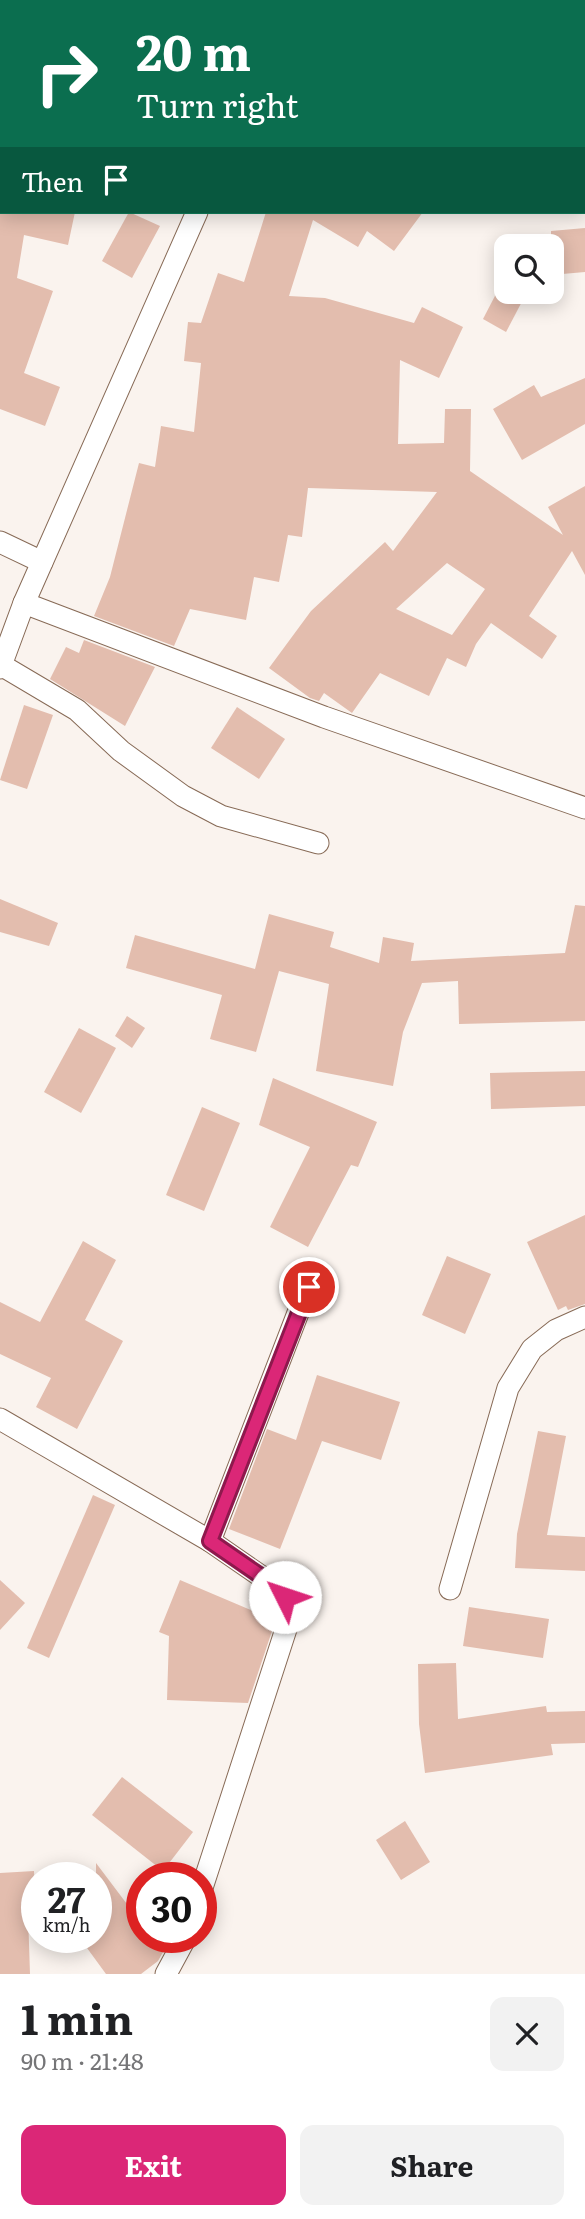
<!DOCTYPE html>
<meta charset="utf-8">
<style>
:root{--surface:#fff;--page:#f2f2f2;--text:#202124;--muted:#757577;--accent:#db2777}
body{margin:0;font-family:Literata,serif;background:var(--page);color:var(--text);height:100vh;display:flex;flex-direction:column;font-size:26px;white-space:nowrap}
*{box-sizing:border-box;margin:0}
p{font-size:23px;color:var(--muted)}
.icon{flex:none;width:38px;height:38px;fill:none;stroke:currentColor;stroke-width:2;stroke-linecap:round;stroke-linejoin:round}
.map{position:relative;height:1974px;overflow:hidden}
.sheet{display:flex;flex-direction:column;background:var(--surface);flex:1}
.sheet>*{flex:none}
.banner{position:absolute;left:0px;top:0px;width:586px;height:214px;box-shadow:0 4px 18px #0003;background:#0b6e4f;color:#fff;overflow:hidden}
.buttons{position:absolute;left:494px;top:234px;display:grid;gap:14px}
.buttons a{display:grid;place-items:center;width:70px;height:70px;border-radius:14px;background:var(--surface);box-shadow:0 4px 18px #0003;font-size:35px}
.speed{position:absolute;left:21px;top:1862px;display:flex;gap:14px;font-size:35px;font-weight:700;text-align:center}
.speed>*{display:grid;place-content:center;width:91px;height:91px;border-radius:50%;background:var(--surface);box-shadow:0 4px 18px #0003;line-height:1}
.speed small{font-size:18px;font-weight:400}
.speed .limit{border:10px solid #d22;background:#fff;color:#111}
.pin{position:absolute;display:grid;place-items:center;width:60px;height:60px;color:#fff;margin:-30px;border:4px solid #fff;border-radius:50%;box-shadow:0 2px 7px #0007}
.me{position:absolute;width:77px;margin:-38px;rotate:311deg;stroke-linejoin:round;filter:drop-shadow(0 0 5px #0008)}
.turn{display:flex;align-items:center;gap:24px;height:147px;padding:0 21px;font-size:32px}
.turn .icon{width:91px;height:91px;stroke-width:2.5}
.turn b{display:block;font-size:49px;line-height:60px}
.then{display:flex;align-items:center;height:66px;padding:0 21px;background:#0003;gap:14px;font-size:26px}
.round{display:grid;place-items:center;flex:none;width:74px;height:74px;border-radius:14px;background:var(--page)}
.summary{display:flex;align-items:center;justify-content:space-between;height:119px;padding:0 21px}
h1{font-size:42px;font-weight:700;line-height:52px}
.cta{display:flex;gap:14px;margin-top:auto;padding:14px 21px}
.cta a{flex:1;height:80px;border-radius:14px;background:var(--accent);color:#fff;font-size:28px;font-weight:700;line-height:80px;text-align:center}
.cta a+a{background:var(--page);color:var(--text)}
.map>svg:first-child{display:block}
</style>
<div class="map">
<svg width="585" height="1974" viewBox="0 0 585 1974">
<rect width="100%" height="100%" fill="#faf3ee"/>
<!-- building -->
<g fill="#e3bdae" fill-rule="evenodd">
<polygon points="0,212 75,212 68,245 24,235 17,278 53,291 24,373 60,387 45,426 0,409"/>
<polygon points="129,212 160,226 132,278 102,261"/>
<path d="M 266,212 L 423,212 L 394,251 L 367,231 L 358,247 L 313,220 L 289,296 L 325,298 L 414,323 L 422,307 L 463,327 L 439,378 L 400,360 L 398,444 L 444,443 L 445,409 L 471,409 L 470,471 L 563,535 L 548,507 L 585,486 L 585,575 L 572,551 L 529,616 L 557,636 L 542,659 L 491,623 L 476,644 L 466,667 L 447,658 L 429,696 L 380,673 L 352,713 L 324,693 L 319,701 L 310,698 L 269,668 L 311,611 L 385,542 L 393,551 L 437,492 L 308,488 L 302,537 L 288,535 L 279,582 L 254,577 L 246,620 L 190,609 L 174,646 L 94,616 L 110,577 L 139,463 L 155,467 L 161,426 L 194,432 L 201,363 L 184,361 L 188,322 L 201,323 L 218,273 L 244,282 ZM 447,563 L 485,589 L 452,635 L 396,609 Z"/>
<polygon points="585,228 585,272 551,275 551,231"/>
<polygon points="497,292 527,292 506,332 483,319"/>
<polygon points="585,378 585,424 522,460 493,409 534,385 541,397"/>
<polygon points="84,640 155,667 125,726 50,679 66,647 79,653"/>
<polygon points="24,705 53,715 27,789 0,780"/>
<polygon points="237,707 285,739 259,779 211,748"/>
<polygon points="0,899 58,923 49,946 0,932"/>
<polygon points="575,905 585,906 585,1021 459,1024 458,981 422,983 403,1032 393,1086 316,1071 329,984 279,971 256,1052 210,1039 222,995 126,968 135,935 255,969 269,914 334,932 330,947 379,963 383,937 414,943 411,961 565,953"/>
<polygon points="127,1016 145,1028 132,1048 115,1036"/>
<polygon points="79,1028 116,1048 81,1113 44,1092"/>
<polygon points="585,1071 585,1106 491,1109 490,1073"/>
<polygon points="273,1078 377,1122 358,1167 351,1165 308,1247 270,1227 310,1147 259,1125"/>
<polygon points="202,1107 240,1123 204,1211 166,1195"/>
<polygon points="585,1215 585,1304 568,1310 566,1306 558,1310 527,1242"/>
<polygon points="83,1241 116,1260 85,1320 123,1341 77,1429 36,1407 51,1378 0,1354 0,1302 40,1322"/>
<polygon points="447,1256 491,1274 465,1334 422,1315"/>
<polygon points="317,1375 400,1402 381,1460 322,1441 280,1549 229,1529 267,1429 296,1440"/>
<polygon points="538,1431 566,1436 547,1535 585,1537 585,1571 515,1568 517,1534"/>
<polygon points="93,1495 115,1505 49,1658 27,1648"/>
<polygon points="0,1580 25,1603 0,1630"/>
<polygon points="180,1580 258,1613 263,1598 273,1603 275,1622 248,1703 167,1700 169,1636 159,1632"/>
<polygon points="469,1607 549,1619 543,1658 463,1646"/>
<polygon points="456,1663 458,1719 546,1706 547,1712 585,1711 585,1743 551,1744 553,1755 425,1773 419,1724 418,1664"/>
<polygon points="122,1777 193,1832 163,1871 92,1815"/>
<polygon points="405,1821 430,1862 401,1880 376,1840"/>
<polygon points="96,1863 142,1924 142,1937 152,1937 163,1952 158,1961 141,1974 106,1974 79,1937 96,1937"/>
<polygon points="34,1871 36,1914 28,1914 30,1974 0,1974 0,1873"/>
</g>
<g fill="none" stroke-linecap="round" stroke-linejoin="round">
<!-- minor casing -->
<g stroke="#876a56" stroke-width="23">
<g id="minor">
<polyline points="291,2 291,0"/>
<polyline points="0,542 42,562"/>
<polyline points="24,603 324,717 585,808"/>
<polyline points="1,665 77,710 121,751 183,796 221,816 318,843"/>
<polyline points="0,668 24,603 197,212"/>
<polyline points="0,1419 210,1541 268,1581 285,1597 288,1623 201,1891"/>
<polyline points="210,1541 308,1287"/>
<polyline points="450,1589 508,1388 532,1349 556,1330 585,1317"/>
<polyline points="166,1974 186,1937"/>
</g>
</g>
<!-- minor -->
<use href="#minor" stroke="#fff" stroke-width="21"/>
</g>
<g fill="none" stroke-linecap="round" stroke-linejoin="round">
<!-- route casing -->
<g stroke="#8e194d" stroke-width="18">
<polyline id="route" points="285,1597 268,1581 210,1541 309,1287"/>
</g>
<!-- route -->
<use href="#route" stroke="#db2777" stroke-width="12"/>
</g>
</svg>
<div class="buttons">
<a><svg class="icon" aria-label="search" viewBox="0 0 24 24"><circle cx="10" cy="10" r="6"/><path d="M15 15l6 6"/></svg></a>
</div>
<div class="speed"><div>27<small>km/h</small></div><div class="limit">30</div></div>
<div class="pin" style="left:309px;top:1287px;background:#d93025"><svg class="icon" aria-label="arrive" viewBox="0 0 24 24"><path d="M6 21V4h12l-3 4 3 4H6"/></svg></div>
<svg class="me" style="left:285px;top:1597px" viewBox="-20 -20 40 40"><circle r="19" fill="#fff"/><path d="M0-13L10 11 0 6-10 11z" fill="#db2777"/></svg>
<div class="banner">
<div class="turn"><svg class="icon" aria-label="right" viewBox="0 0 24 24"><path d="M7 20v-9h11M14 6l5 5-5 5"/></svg><div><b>20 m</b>Turn right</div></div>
<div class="then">Then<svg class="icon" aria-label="arrive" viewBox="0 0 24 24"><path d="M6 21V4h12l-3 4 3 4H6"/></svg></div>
</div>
</div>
<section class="sheet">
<div class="summary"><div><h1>1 min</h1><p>90 m · 21:48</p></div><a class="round"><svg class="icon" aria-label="close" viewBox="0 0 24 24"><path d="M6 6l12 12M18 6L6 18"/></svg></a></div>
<div class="cta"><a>Exit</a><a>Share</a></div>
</section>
